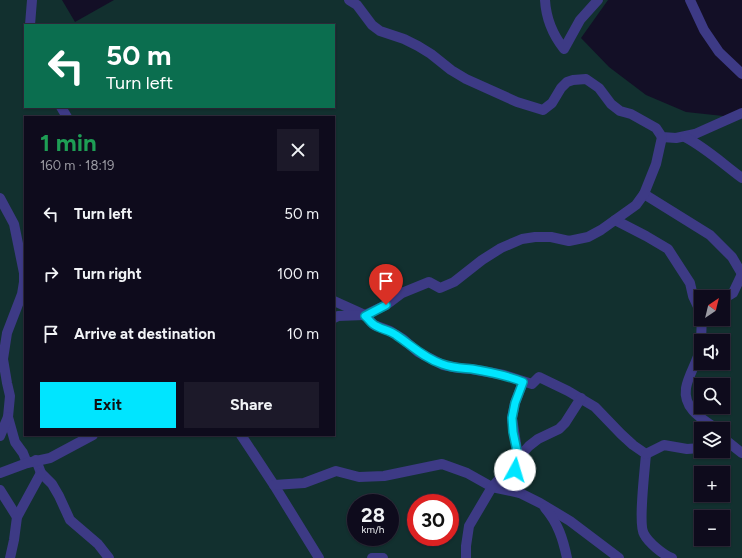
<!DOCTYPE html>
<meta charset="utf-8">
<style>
:root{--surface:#0e0b1c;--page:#1c1929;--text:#f1f3f6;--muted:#9b9ba3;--line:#2e2b3b;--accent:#00e5ff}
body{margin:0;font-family:Figtree,sans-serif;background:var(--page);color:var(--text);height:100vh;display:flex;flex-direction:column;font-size:15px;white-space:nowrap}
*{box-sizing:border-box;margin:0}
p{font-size:13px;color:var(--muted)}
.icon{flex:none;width:22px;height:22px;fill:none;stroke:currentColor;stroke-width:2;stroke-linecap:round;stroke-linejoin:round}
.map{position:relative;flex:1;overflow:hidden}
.side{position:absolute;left:24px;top:116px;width:311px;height:320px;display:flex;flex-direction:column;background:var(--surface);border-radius:0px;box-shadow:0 1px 3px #0004,0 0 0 1px var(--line)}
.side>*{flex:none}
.top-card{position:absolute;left:24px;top:24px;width:311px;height:84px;border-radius:0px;box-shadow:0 1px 3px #0004,0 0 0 1px var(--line);background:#0b6e4f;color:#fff;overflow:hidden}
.needle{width:26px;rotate:35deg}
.tools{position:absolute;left:694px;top:290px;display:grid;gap:8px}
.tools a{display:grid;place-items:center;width:36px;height:36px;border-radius:0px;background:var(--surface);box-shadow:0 1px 3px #0004,0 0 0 1px var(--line);font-size:20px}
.speed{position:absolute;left:347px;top:494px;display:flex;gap:8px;font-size:20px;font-weight:700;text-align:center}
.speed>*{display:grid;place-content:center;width:52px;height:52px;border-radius:50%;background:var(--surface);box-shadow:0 1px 3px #0004,0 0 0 1px var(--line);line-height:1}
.speed small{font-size:10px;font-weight:400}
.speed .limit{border:6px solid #d22;background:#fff;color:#111}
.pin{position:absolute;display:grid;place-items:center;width:34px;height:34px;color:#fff;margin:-41px -17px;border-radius:50% 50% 50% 0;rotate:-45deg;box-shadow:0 0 4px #0007}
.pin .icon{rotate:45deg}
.me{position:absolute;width:44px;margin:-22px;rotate:6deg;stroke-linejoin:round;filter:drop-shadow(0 0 3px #0008)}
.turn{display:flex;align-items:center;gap:14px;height:84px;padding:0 16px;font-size:18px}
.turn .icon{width:52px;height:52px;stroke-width:2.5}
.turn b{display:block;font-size:28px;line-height:34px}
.round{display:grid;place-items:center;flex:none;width:42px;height:42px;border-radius:0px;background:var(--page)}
.summary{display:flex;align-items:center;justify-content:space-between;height:68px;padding:0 16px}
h1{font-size:24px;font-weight:700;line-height:30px;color:#1e9e55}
.action{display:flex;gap:8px;margin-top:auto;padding:8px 16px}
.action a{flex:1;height:46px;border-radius:0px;background:var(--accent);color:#111;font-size:16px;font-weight:700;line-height:46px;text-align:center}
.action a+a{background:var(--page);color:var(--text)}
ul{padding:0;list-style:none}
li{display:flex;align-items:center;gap:12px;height:60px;padding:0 16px}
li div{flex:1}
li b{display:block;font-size:15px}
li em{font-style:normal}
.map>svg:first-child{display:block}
</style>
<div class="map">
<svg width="742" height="558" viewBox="0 0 742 558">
<rect width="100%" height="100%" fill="#130f26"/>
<!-- green -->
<path fill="#12302f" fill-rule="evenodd" d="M 0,0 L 62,0 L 75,22 L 114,0 L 608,0 L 581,38 L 609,67 L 646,95 L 686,112 L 742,118 L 742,558 L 0,558 ZM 25,25 L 334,25 L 334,107 L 25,107 ZM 25,117 L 334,117 L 334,435 L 25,435 ZM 701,297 L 723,297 L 723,319 L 701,319 ZM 701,341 L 723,341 L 723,363 L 701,363 ZM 701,385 L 723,385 L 723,407 L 701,407 ZM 701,429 L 723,429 L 723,451 L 701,451 ZM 701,473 L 723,473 L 723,495 L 701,495 ZM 356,503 L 390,503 L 390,537 L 356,537 ZM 416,503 L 450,503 L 450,537 L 416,537 ZM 701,517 L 723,517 L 723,539 L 701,539 Z"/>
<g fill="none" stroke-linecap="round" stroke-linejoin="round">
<!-- minor -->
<g stroke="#3d3a85" stroke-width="10">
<polyline points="349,0 357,5 372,25 380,31 404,39 418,46 431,54 451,70 466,79 517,102 543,110 552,103 561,88 567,82 573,80 586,79 599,88 611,104 620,111 631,114 656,128 662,137 676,138 695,134 742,113"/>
<path d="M 545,0 C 546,18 553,35 564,49 L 580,20 L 598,0"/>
<polyline points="690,0 704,30 719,52 742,74"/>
<polyline points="30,25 32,0"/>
<polyline points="61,107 67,117"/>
<path d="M 685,137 C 706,148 723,164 742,178"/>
<polyline points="644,194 710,235 732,257 742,274"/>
<polyline points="0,198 14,224 24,273 24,282 22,294 7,333 3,359 7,383 10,396 8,417 15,442 23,453 27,463"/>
<polyline points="615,220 646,236 668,249 690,283 693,296 701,313"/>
<polyline points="723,299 733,293 742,274"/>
<path d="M 334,301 L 365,315 L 374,325 L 390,331 L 403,339 L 418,352 L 443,365 L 458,368 L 471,369 L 504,375 L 532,384 L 539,377 L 568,391 L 595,407 L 621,434 L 633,445 L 646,454 C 645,468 638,525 644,534 C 648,542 663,555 672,558"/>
<polyline points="334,318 338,316 365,315 386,305 402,293 429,282 440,288 454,282 482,260 501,248 522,239 535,237 551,237 569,241 588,237 601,230 636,205 644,194 656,164 662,137"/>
<path d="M 702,319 C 701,330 702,342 699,353 C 696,364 688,376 686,388 C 683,409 702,419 717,429"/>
<polyline points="241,435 274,485 319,558"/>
<polyline points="0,436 8,417"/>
<polyline points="723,438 742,453"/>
<polyline points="646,454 664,445 687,449 701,448"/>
<polyline points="36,460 41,473 52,484 59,496 70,520 98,544 109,558"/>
<polyline points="0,473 27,463 50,458 93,435"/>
<polyline points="274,485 304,483 336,471 359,477 384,476 442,464 467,473 492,487 520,493 540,503 570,521 619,558"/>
<polyline points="0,490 17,517"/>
<polyline points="520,493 515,480 518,456 512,418 515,403 523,382"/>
<path d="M 545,508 C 558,523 563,539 567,558"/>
<polyline points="10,558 14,540 17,517 41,473"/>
<polyline points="372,558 383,558"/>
<polyline points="466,558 466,546 469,526 492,487 529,446 538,439 559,429 565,423 581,398"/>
</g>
</g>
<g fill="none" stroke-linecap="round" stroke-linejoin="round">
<!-- route casing -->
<g stroke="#0095a6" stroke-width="10">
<path id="route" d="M 386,305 L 365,316 C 368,318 370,322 373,324 C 379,329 389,330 396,335 C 411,345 424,358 442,364 C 452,368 462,368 472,369 C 490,372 506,375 523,382 L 515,403 L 512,418 L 513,432 L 518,456 L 515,470"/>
</g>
<!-- route -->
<use href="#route" stroke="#00e5ff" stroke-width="7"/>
</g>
</svg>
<div class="tools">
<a><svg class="needle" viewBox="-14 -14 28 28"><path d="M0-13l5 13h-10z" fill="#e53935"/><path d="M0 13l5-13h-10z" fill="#9b9ba3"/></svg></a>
<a><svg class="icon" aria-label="sound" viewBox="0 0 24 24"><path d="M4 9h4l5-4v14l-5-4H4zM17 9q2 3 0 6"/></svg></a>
<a><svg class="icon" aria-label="search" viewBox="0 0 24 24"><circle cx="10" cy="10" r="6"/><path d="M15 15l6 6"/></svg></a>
<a><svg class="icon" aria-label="layers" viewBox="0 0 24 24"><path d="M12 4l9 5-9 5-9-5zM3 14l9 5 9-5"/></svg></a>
<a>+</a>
<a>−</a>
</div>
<div class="speed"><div>28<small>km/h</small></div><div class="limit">30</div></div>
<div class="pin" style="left:386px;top:305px;background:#d93025"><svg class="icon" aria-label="arrive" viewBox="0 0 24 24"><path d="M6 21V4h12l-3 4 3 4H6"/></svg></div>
<svg class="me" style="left:515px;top:470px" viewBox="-20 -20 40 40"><circle r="19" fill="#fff"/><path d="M0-13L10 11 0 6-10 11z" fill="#00e5ff"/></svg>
<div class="top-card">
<div class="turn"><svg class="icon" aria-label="left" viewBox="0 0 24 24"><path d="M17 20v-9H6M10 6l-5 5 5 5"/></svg><div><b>50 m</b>Turn left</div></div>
</div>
<section class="side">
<div class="summary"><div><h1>1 min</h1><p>160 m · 18:19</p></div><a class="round"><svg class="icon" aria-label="close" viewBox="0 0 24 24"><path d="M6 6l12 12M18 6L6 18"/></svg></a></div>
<ul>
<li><svg class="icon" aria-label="left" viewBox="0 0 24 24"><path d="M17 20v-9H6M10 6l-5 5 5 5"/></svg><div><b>Turn left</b></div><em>50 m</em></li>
<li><svg class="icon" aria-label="right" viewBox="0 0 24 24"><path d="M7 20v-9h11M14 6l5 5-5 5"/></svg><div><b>Turn right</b></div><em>100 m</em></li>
<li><svg class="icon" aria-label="arrive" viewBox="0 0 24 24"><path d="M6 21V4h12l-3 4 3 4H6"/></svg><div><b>Arrive at destination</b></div><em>10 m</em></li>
</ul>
<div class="action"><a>Exit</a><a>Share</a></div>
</section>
</div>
